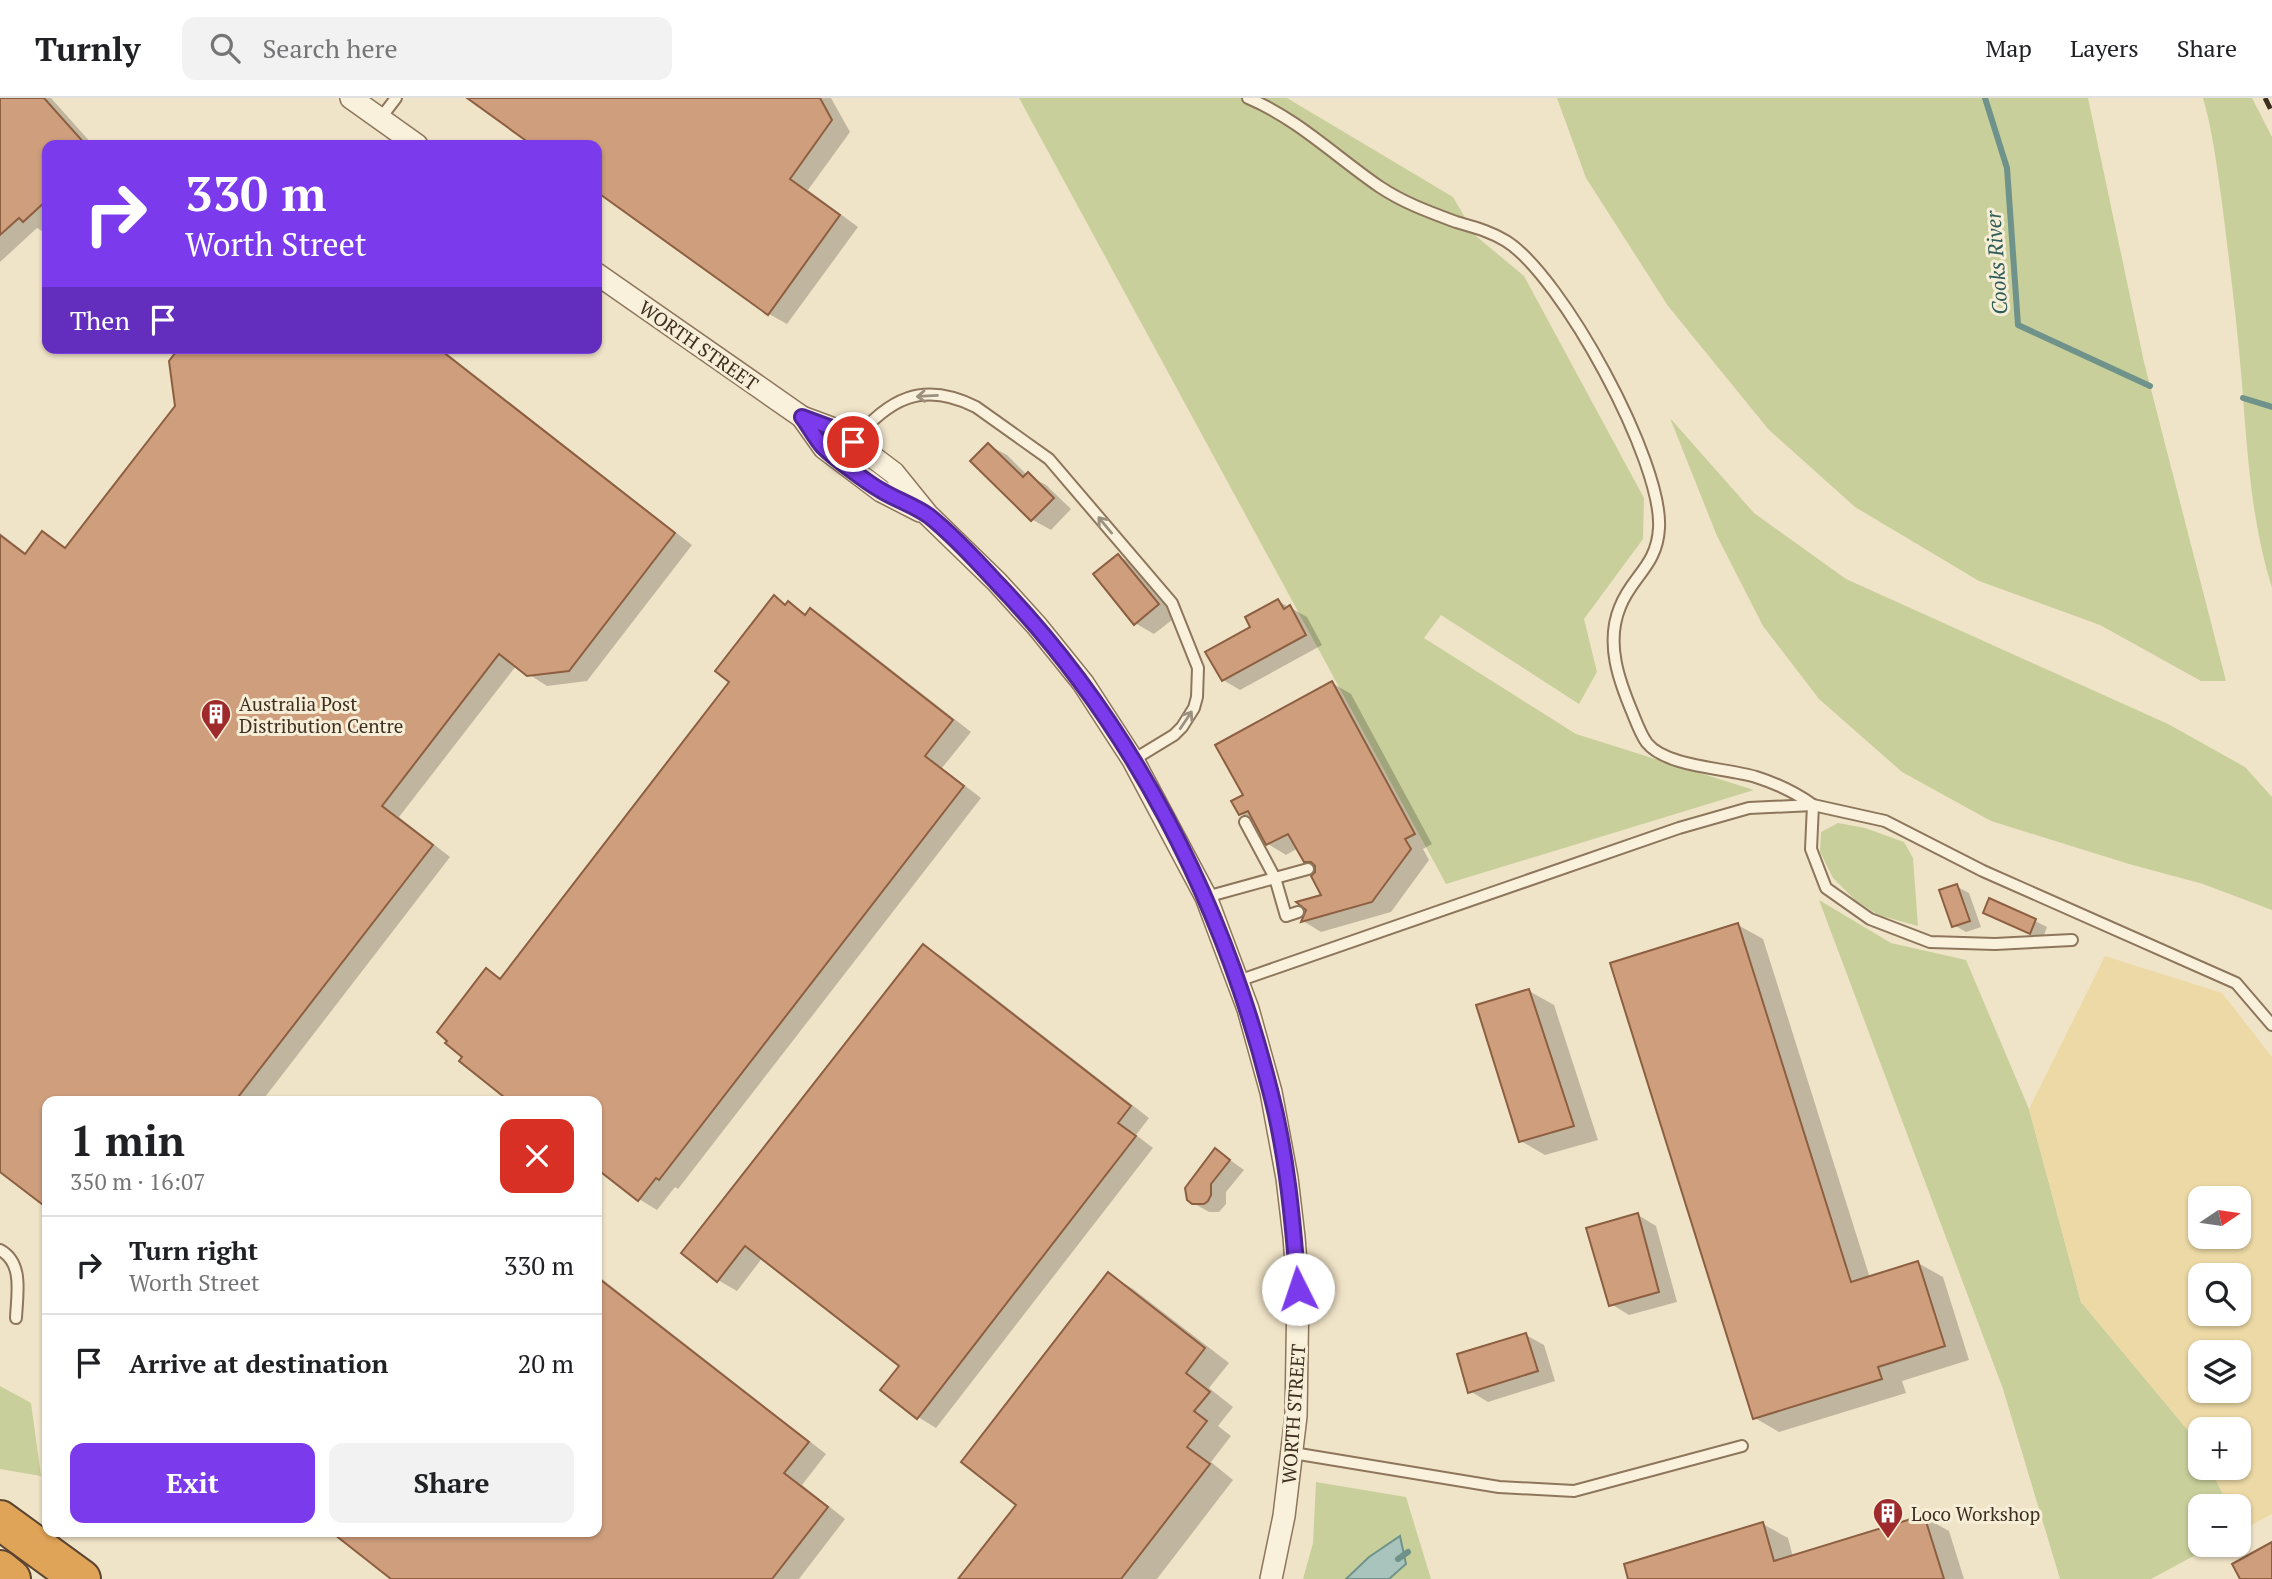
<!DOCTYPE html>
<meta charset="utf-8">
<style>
:root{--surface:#fff;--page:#f2f2f2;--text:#202124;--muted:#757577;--line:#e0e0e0;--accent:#7c3aed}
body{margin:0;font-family:"PT Serif",serif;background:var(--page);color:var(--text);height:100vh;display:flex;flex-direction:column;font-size:26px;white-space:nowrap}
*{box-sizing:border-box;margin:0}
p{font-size:23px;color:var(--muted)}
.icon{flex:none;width:38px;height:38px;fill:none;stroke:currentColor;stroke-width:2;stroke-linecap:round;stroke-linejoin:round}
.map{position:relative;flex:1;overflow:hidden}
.drawer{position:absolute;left:42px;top:998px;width:560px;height:441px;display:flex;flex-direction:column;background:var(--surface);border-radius:14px;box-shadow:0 2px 5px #0004}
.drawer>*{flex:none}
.guide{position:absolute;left:42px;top:42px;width:560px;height:214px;border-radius:14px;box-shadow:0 2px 5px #0004;background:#7c3aed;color:#fff;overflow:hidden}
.needle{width:46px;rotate:77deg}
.controls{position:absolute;left:2188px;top:1088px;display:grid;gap:14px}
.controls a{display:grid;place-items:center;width:63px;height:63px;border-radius:14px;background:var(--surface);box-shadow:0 2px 5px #0004;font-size:35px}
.pin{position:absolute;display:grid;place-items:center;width:60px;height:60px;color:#fff;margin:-30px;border:4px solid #fff;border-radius:50%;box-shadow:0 2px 7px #0007}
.me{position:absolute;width:77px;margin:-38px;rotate:356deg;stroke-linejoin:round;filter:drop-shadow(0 0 5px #0008)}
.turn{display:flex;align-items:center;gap:24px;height:147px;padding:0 28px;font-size:32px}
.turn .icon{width:91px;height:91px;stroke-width:2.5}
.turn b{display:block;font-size:49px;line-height:60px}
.then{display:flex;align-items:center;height:66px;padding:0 28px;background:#0003;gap:14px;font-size:26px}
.round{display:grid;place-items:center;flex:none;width:74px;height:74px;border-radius:14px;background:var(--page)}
.headline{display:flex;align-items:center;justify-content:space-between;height:119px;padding:0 28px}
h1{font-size:42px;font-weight:600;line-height:52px}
.action{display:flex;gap:14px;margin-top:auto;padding:14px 28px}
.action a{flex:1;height:80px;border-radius:14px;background:var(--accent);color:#fff;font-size:28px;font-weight:600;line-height:80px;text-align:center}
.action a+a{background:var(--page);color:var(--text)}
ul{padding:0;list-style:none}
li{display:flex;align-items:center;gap:21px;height:98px;padding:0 28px;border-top:2px solid var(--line)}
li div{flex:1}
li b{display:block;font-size:26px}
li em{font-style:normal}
header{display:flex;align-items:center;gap:42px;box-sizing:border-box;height:98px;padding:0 35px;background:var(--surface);border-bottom:2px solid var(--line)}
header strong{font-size:33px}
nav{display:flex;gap:38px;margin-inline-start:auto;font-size:24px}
.search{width:490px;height:63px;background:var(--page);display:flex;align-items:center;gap:18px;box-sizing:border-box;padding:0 24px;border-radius:14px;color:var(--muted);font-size:26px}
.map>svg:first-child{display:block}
</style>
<header>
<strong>Turnly</strong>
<div class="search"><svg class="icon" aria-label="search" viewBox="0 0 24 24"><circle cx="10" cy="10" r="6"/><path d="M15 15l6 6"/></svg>Search here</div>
<nav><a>Map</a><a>Layers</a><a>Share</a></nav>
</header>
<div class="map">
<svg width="2272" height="1481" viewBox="0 0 2272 1481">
<rect width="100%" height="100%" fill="#f0e4c8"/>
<!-- green -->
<g fill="#c9cf9b">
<polygon points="1019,0 1287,0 1453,99 1476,138 1524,178 1644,400 1643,441 1584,521 1597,574 1579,606 1441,517 1424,540 1576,636 1754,692 1446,786"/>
<polygon points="1557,0 2088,0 2144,264 2226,583 2201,583 2100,527 1979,483 1855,409 1769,332 1668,208 1586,80"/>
<path d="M 2203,0 L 2252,0 L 2272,39 L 2272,490 C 2250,420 2247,347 2241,274 C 2236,217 2229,161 2222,105 C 2217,70 2213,34 2203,0 Z"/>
<polygon points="1670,320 1754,415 1846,481 2168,626 2245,669 2272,699 2272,812 2203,786 2129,766 1991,723 1902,674 1819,601 1763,528 1717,438"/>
<polygon points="1838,725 1865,730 1904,744 1913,760 1918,828 1878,817 1855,802 1833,780 1820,754 1821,734"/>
<polygon points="1819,802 1891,845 1966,862 2029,1011 2081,1204 2196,1342 2200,1350 2200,1370 2210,1370 2229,1409 2200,1409 2200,1447 2214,1447 2151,1481 2060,1481 2003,1291"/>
<polygon points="0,1288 31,1305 41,1378 0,1371"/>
<polygon points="1316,1384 1406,1399 1431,1481 1303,1481 1313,1445"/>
</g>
<!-- sand -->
<path fill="#ecd9a5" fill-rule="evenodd" d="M 2105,858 L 2222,895 L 2272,959 L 2272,1416 L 2241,1433 L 2238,1426 L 2238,1409 L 2229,1409 L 2210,1370 L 2238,1370 L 2238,1332 L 2200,1332 L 2200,1350 L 2196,1342 L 2081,1204 L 2029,1011 ZM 2200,1101 L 2238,1101 L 2238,1139 L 2200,1139 ZM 2200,1178 L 2238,1178 L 2238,1216 L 2200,1216 ZM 2200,1255 L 2238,1255 L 2238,1293 L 2200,1293 Z"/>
<!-- water -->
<polygon fill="#a9c4bc" stroke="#6f938a" stroke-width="2" points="1400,1438 1406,1466 1389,1481 1346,1481 1369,1459"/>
<!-- shadow -->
<g fill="#0003">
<polygon points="0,0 51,0 93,47 47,47 47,129 42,133 37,130 0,164"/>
<polygon points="470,0 831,0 850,34 808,92 858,129 787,226 769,216 597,92 597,47 535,47"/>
<polygon points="181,250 440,250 692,447 587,583 547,588 516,568 399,719 450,759 262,1003 47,1003 47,1108 0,1071 0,435 27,456 43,435 67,450 177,308"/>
<polygon points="988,347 1007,357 1027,377 1046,387 1071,411 1051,432 1033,422 972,363"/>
<polygon points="1118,458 1137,468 1177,518 1154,536 1135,525"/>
<polygon points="774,500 808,517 811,512 829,523 971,634 942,670 981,700 678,1091 675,1089 657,1112 639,1101 597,1069 597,1003 487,873 502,881 732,583"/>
<polygon points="1278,503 1307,519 1322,547 1240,592 1223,582 1253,530"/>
<polygon points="1332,585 1351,596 1432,746 1423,751 1429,762 1391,814 1321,834 1303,823 1308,812 1324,798 1317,770 1305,763 1298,750 1286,757 1268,746 1257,725 1241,716 1245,697"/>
<polygon points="1956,788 1969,795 1981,829 1966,834 1954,827"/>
<polygon points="1997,821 2035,823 2047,829 2042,842"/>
<polygon points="1738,827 1763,841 1870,1180 1918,1165 1943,1179 1969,1262 1902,1283 1906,1295 1779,1334 1755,1320"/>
<polygon points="924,848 942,859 1149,1020 1136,1037 1153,1050 936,1330 918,1319 901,1267 763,1159 737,1193 718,1182 683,1155"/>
<polygon points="1529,893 1554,907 1598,1042 1545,1057 1521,1043"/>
<polygon points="1216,1052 1244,1072 1226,1094 1226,1106 1219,1114 1209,1114 1193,1105"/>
<polygon points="1638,1117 1656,1128 1677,1204 1629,1217 1611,1206"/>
<polygon points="1109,1176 1133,1191 1229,1265 1209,1290 1233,1309 1218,1328 1231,1338 1211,1364 1233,1382 1157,1481 960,1481 1018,1406"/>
<polygon points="597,1177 826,1356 802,1387 845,1421 799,1481 394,1481 597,1433"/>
<polygon points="1526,1237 1544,1247 1555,1283 1488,1304 1470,1293"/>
<polygon points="1924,1419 1949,1433 1964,1481 1630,1481 1763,1426 1788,1440 1793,1459"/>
</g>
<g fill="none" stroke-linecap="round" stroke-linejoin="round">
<!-- stream -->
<g stroke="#6f938a" stroke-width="6">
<polyline points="1985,0 2007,70 2018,227 2150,288"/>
<polyline points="2243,300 2272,309"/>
<polyline points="1398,1461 1408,1454"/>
</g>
</g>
<!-- building -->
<g fill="#cf9f7d" stroke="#8d5f41" stroke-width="2">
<polygon points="0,0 44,0 86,47 47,47 47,102 23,124 19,120 0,137"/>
<polygon points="467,0 820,0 832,22 790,81 840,117 768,217 597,94 597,47 532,47"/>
<polygon points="179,250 438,250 675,435 569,573 527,578 499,556 382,708 433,747 235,1003 47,1003 47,1110 0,1074 0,437 25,456 42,433 65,450 175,308 169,263"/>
<polygon points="988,345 1023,379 1028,374 1054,400 1031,423 970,363"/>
<polygon points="1118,456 1159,506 1134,527 1093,476"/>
<polygon points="774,497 785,507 788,503 805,517 810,510 953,622 925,658 964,688 659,1082 656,1080 638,1103 597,1071 597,1003 509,1003 459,963 462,959 445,945 447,943 437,934 486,870 500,881 729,584 715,573"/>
<polygon points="1278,501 1284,511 1290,507 1306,537 1222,583 1205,554 1250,529 1245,519"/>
<polygon points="1332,583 1415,736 1405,741 1411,751 1372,804 1301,824 1306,812 1296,804 1321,797 1311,778 1315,774 1315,768 1311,764 1304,764 1288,736 1266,747 1248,713 1239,717 1231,703 1243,697 1215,647"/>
<polygon points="1957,786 1970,823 1952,829 1939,792"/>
<polygon points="1989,800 2036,821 2030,836 1983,815"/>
<polygon points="1738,825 1851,1184 1918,1163 1945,1248 1878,1269 1882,1281 1753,1321 1610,865"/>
<polygon points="923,846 1131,1008 1118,1025 1136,1038 917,1321 880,1292 899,1268 745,1148 717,1184 681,1155"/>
<polygon points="1529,891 1574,1028 1519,1044 1476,907"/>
<polygon points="1215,1050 1230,1062 1211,1086 1211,1097 1208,1103 1204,1106 1192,1106 1187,1102 1185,1090"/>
<polygon points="1638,1115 1659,1194 1609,1208 1586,1130"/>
<polygon points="1108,1174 1205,1250 1186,1275 1210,1294 1194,1313 1207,1323 1187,1349 1210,1366 1121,1481 958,1481 1016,1407 961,1364"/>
<polygon points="597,1179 809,1344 784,1375 828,1409 772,1481 391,1481 330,1433 597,1433"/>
<polygon points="1526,1235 1538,1273 1468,1295 1457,1256"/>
<polygon points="1924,1417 1944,1481 1628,1481 1624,1466 1763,1424 1774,1463"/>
<polygon points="2272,1444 2272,1481 2240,1481 2232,1466"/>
</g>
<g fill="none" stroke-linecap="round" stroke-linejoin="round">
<!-- lane casing -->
<g stroke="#8d765c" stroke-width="14">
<g id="lane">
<path d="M 1248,0 C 1298,21 1336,59 1380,89 C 1404,105 1429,114 1456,124 C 1473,129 1490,133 1506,143 C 1562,178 1663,364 1659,430 C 1657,468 1632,478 1620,509 C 1605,545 1619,583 1633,616 C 1637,626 1641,637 1647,645 C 1666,669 1727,670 1756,679 C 1778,686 1795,694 1813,707 L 1811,751 L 1826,790 L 1870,821 L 1930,844 L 1995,846 L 2072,842"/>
<polyline points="380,21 396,0"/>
<path d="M 853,344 C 888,301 922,282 976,309 L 1049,361 L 1172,505 L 1198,570 L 1197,599 L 1194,610 L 1182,629 L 1174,637 L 1133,662"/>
<polyline points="1245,724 1275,780 1308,771"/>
<polyline points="1206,799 1275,780 1286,818 1298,814"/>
<polyline points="1238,883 1679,730 1749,710 1813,707 1885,723 1983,773 2236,885 2272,927"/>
<path d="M 0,1152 C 24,1165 17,1196 16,1220"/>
<polyline points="1293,1355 1499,1389 1574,1393 1742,1348"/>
</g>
</g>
<!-- street casing -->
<g stroke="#8d765c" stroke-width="24">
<g id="street">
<polyline points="351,0 417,47"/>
<polyline points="597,176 802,319 837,332 894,375 928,417 997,484 1037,528 1083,585 1133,662 1206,799 1248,911 1271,994 1287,1080 1294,1139 1298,1191 1296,1318 1284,1418 1271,1481"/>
<polyline points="802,319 824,350 881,393 920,413"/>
</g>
</g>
<!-- highway casing -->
<g stroke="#5b4430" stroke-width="42">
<g id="highway">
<polyline points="0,1422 81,1481"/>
<polyline points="0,1472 11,1481"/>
</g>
</g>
<!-- lane -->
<use href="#lane" stroke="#faf1dc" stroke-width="10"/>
<!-- street -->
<use href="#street" stroke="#faf1dc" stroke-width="21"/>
<!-- highway -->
<use href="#highway" stroke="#e0a458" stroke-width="38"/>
<!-- rail -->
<polyline stroke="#3d2e20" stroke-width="5" stroke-dasharray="12 12" stroke-linecap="butt" points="2265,0 2272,14"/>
</g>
<!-- one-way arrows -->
<defs><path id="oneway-shaft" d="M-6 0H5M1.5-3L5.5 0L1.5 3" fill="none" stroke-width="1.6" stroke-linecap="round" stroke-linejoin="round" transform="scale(1.75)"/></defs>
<g stroke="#9c907e">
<use href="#oneway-shaft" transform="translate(927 298) rotate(177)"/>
<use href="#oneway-shaft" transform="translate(1105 427) rotate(-130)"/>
<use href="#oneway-shaft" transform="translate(1186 622) rotate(-56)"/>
</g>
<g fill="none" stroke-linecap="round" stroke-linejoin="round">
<!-- route casing -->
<g stroke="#51269a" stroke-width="18">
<path id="route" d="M 853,344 L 837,332 L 802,319 C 809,328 815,340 823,349 C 833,359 869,386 882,393 C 897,402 915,408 929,418 C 953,437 976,462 997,485 C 1132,625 1223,804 1270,992 C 1287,1056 1293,1124 1298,1191"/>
</g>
<!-- route -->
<use href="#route" stroke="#7c3aed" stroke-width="12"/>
</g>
<!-- icons -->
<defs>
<g id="building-pin" transform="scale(1.575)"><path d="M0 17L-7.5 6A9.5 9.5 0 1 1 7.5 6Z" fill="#9e2a2b" stroke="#f7eed8"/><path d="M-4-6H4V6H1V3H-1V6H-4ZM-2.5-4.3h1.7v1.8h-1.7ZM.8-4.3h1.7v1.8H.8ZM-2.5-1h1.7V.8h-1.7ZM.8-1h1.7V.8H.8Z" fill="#fff"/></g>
</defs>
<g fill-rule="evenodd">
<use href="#building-pin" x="216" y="616"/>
<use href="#building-pin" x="1888" y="1415"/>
</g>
<g text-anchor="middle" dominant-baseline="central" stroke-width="6" stroke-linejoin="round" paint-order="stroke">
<!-- street labels -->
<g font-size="19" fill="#3d2e20" stroke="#f7eed8">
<text transform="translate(699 247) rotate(35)">WORTH STREET</text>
<text transform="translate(1293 1316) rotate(-86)">WORTH STREET</text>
</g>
<!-- poi labels -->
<g font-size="19" fill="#3d2e20" stroke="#f7eed8" text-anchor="start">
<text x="239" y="605">Australia Post<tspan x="239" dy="22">Distribution Centre</tspan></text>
<text x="1911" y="1415">Loco Workshop</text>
</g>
<!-- water labels -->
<g font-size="21" font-style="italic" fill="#2f5d5a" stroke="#f7eed8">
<text transform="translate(1996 165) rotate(-94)">Cooks River</text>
</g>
</g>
</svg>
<div class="controls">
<a><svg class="needle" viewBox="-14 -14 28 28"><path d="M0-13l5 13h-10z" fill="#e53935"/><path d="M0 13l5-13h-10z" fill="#757577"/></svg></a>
<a><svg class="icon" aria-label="search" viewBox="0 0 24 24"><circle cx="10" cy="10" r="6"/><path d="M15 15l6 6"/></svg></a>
<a><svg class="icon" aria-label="layers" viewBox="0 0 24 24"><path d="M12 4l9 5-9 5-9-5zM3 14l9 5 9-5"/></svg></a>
<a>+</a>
<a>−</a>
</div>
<div class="pin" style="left:853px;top:344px;background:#d93025"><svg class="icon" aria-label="arrive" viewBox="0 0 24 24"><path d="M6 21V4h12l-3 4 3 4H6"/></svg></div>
<svg class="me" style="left:1298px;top:1191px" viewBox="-20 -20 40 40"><circle r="19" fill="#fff"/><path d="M0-13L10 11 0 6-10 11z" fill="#7c3aed"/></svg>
<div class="guide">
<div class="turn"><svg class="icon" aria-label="right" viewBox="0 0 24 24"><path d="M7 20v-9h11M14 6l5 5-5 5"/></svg><div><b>330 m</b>Worth Street</div></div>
<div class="then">Then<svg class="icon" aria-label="arrive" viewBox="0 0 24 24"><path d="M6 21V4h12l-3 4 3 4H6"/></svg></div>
</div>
<section class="drawer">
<div class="headline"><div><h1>1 min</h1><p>350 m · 16:07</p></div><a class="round" style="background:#d93025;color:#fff"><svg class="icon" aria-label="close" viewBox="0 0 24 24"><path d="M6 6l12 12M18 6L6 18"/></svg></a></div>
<ul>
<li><svg class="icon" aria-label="right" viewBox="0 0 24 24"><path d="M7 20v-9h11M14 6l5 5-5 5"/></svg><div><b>Turn right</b><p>Worth Street</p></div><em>330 m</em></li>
<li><svg class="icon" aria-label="arrive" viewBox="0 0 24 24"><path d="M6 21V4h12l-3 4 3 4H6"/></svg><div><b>Arrive at destination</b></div><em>20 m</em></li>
</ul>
<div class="action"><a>Exit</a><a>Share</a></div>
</section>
</div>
